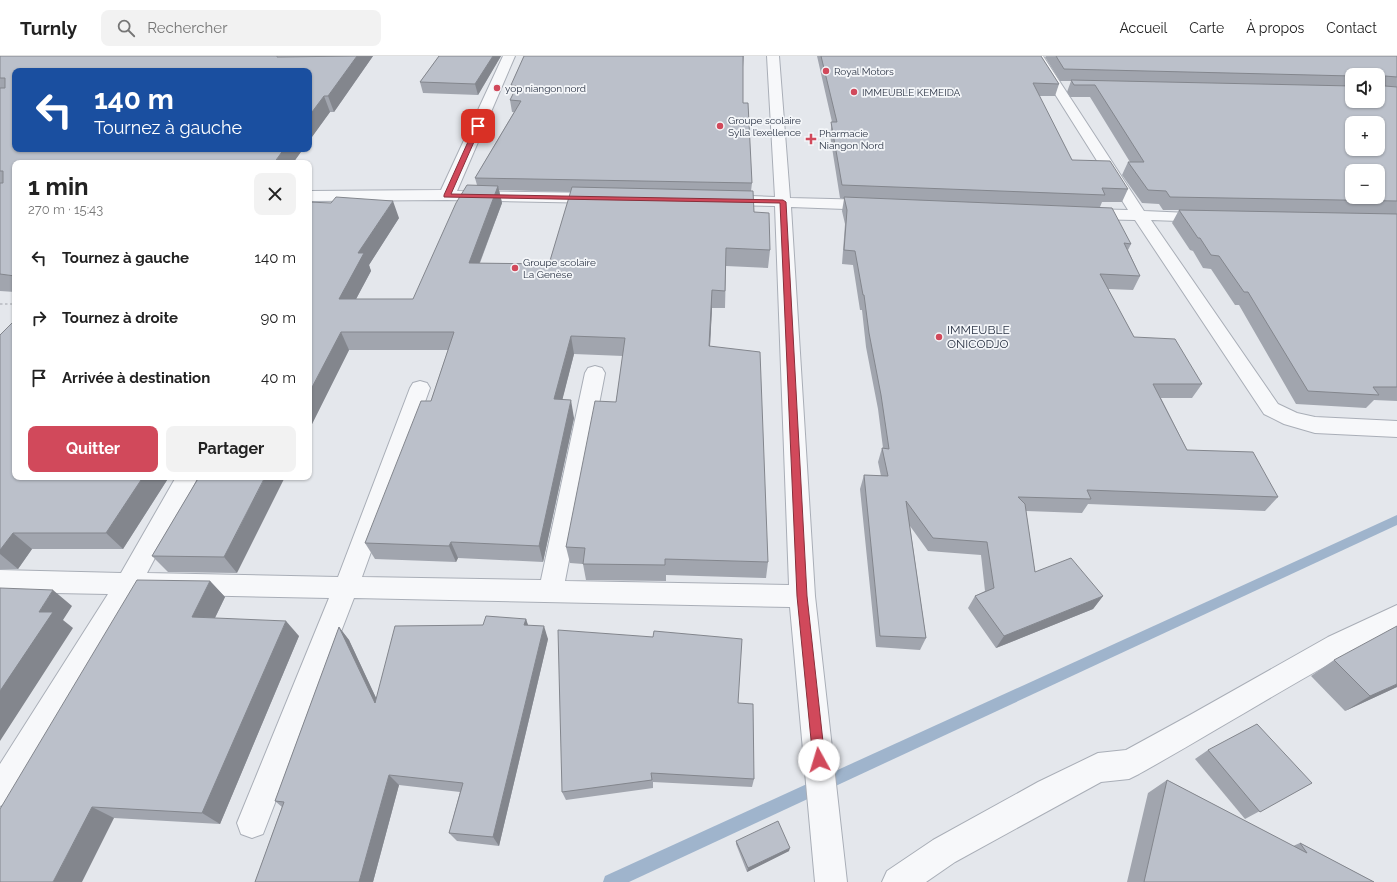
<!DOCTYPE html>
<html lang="fr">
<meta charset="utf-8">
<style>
:root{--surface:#fff;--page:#f2f2f2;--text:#222;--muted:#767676;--line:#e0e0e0;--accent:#d1495b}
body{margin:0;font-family:Raleway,sans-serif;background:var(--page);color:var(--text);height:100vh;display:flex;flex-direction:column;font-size:15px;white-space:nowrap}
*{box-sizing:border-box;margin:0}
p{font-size:13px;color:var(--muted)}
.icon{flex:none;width:22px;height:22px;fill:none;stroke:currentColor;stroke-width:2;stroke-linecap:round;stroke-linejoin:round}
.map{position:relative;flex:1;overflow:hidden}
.panel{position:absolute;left:12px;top:104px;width:300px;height:320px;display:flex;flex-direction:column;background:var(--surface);border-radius:8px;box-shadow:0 1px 3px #0004}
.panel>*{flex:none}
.banner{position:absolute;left:12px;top:12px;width:300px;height:84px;border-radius:8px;box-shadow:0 1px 3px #0004;background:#1a4fa0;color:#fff;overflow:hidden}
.controls{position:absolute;left:1345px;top:12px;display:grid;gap:8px}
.controls a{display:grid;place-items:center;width:40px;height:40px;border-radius:8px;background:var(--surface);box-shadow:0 1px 3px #0004;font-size:20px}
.pin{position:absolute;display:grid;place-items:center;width:34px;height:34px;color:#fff;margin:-17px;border-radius:8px;box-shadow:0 2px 6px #0006}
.me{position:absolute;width:44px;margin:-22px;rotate:354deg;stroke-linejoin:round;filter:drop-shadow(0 0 3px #0008)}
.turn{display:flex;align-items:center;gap:14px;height:84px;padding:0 16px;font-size:18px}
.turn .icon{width:52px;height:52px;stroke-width:2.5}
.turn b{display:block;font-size:28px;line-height:34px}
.round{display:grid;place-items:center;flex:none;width:42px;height:42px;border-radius:8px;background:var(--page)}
.summary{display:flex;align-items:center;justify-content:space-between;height:68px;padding:0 16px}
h1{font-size:24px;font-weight:700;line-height:30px}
.primary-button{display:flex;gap:8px;margin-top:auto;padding:8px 16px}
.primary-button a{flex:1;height:46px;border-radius:8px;background:var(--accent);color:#fff;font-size:16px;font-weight:700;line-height:46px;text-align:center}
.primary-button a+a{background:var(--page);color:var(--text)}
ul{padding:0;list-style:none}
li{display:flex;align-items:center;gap:12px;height:60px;padding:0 16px}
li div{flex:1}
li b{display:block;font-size:15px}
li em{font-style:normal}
header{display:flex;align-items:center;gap:24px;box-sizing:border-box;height:56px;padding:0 20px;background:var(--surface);border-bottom:1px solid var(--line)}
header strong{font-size:19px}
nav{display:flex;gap:22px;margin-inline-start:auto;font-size:14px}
.search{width:280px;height:36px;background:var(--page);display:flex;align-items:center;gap:10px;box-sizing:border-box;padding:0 14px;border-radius:8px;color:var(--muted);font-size:15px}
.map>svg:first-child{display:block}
</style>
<header>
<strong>Turnly</strong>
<div class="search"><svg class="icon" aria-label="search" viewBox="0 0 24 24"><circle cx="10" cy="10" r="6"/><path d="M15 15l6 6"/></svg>Rechercher</div>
<nav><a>Accueil</a><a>Carte</a><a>À propos</a><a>Contact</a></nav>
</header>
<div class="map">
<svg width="1397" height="826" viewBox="0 0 1397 826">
<rect width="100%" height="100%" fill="#e4e7ec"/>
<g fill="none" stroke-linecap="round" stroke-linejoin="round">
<!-- stream -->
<polygon fill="#9fb4cc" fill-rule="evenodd" points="1397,459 1397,469 629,826 603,826 605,820"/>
<!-- minor casing -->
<g stroke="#a9aeb7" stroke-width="2">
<g id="minor">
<polygon points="503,0 515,0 457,135 599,137 604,139 607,142 604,145 599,147 447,144 309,145 309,135 441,134"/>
<polygon points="767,0 779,0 790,142 872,144 878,146 880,149 878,152 872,154 791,151 815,540 847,826 815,826 790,551 354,542 263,778 252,782 241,778 237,767 329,542 135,538 11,746 0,750 0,708 108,538 0,536 0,514 121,517 176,421 198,421 147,517 338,521 410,332 413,327 420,325 427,327 430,332 362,521 541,524 585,317 588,312 595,310 602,312 605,317 565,525 789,529 775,150 723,149 718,147 715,144 718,141 723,139 775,141"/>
<polygon points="1031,0 1043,0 1144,155 1212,158 1214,161 1212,164 1206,166 1151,164 1278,348 1297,357 1315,361 1397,365 1397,381 1315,377 1284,368 1264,358 1135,164 1087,163 1081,161 1079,158 1081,155 1087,153 1128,154"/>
<path d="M 1397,549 L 1397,572 C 1309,616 1225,670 1139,718 L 1129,723 L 1101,726 L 955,806 L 926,826 L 882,826 L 887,815 L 933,784 L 1038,726 L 1098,697 L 1126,694 L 1190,659 L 1328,581 Z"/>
</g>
</g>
<!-- path -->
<polyline stroke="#c2c5cb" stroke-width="2" stroke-dasharray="2.5 2.5" stroke-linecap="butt" points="0,248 15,248"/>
<!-- minor -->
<use href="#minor" fill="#f7f8fa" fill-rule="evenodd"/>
</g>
<!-- wall -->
<g fill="#a1a5ae" fill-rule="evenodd">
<polygon points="0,0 373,0 334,56 330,56 309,85 309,15 15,93 303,93 293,107 15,107 15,236 0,235"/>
<polygon points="439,0 501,0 478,39 423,37 420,26"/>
<path d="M 524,0 L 744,0 L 743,11 L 743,47 L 752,127 L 751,135 L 754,156 L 770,194 L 768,212 L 726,210 L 725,252 L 712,252 L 710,290 L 768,506 L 766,522 L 666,519 L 666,525 L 586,524 L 583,508 L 570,507 L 566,491 L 616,346 L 623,300 L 574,298 L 562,344 L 574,362 L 543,506 L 458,502 L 456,506 L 375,503 L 365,487 L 431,345 L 448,294 L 349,294 L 309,374 L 309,146 L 399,162 L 369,209 L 371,215 L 356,243 L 413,243 L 477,129 L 475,122 L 514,56 L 512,56 L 510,44 L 513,39 L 511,29 ZM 499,134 L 571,136 L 549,208 L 480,207 L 502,147 Z"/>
<polygon points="817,0 1041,0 1059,28 1055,40 1039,40 1072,104 1128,133 1122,146 1102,146 1100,151 1131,188 1128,194 1140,220 1133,234 1108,233 1134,281 1202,328 1192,342 1161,342 1187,394 1278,441 1265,455 1088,448 1082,457 1026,455 1035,516 1103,540 1093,553 996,592 968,552 975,540 985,535 981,499 928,495 910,470 926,582 920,594 876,591 860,433 864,419 881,420 878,406 882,392 883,392 878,353 866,291 862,254 860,254 853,209 842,208 845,168 842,155 844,143 840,142 830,79 832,66"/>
<path d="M 1046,0 L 1397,0 L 1397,345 L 1374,344 L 1366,352 L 1296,348 L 1239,249 L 1235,249 L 1211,213 L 1203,212 L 1193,195 L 1190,194 L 1172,167 L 1179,154 L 1163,154 L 1159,148 L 1142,147 L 1122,119 L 1128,106 L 1130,106 L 1090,41 L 1070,41 L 1067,36 L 1071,25 L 1060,25 L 1045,1 ZM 1352,19 L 1378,19 L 1352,45 Z"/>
<polygon points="0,279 15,421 169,421 123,493 32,493 18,513 0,513"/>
<polygon points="199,421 237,517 168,516 152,500"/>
<polygon points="210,525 225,541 215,562 299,580 220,768 114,762 0,826"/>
<polygon points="526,563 528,569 548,583 499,790 457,785 449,777 460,736 399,729 373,826 255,826 282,751 275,745 339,571 349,584 376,642 483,569"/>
<polygon points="1334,604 1397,631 1345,655 1311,620"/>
<polygon points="738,647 754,723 752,731 653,726 653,732 566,744 562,736"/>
<polygon points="1208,694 1312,727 1245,763 1195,703"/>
<polygon points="1167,724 1293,790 1300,787 1374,826 1127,826 1148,737"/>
<polygon points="736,785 789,795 747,816 736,788"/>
</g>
<!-- shaded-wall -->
<g fill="#83868d">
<polygon points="357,0 373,0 334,56 328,40"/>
<polygon points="493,0 501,0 478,39 475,28"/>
<polygon points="324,40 330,56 309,85 309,60"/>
<polygon points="284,93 303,93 293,107 274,107"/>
<polygon points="498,130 502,147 473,224 469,207"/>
<polygon points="393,145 399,162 369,209 371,215 347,260 339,243 358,197"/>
<polygon points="712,234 712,252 709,308 709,290"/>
<polygon points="341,276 349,294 309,374 309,337"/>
<polygon points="571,280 574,298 558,361 554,343"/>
<polygon points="571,344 574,362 543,506 539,490"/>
<polygon points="143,421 169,421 123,493 106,477"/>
<polygon points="265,421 285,421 237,517 224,501"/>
<polygon points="13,477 32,493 18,513 0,498 0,494"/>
<polygon points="451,486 458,502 456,506 449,490"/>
<polygon points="210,525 225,541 208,576 192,561"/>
<polygon points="53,534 72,550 63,564 73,572 0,685 0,635 39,556"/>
<polygon points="1103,540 1093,553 996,592 1004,580"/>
<polygon points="526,563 530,576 524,569"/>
<polygon points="286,565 299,580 220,768 202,757"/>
<polygon points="544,570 548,583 499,790 493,781"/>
<polygon points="339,571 349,584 384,659 375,647"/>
<polygon points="1397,628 1397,631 1345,655 1370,640"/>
<polygon points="389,719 399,729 373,826 359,826"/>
<polygon points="92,751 114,762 82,826 53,826"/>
<polygon points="790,792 789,795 747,816 748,812"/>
</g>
<!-- building -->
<g fill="#bbc0ca" stroke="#83868d" fill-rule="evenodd">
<polygon points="0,0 277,0 277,1 357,0 328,40 324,40 309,60 309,15 15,15 15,93 284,93 274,107 15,107 15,220 0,218 0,127 3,127 3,115 0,115 0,32 5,32 5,22 0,22"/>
<polygon points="439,0 493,0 475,28 420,26"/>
<polygon points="524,0 743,0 743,47 748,47 752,127 475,122 521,45 510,44 517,30 511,29"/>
<polygon points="821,0 1041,0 1059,28 1033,27 1072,104 1110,105 1128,133 1102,132 1105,139 842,129 831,66 837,66"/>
<path d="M 1056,0 L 1397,0 L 1397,21 L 1385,20 L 1385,30 L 1397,31 L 1397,145 L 1170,141 L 1166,135 L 1148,134 L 1128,106 L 1144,106 L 1095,29 L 1074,29 L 1071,24 L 1352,30 L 1352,45 L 1378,45 L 1378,19 L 1352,19 L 1352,20 L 1064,13 ZM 1352,67 L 1378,67 L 1378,93 L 1352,93 ZM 1352,115 L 1378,115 L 1378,141 L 1352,141 Z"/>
<polygon points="467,129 498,130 469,207 549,208 572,131 753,135 754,156 769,157 770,194 726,192 725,235 712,234 709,290 760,296 768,506 665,503 665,509 583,508 585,492 566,491 595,345 616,346 625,282 571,280 554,343 571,344 539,490 451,486 449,490 365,487 421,345 431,345 454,276 341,276 309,337 309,146 331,147 336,141 393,145 358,197 364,197 339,243 413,243 456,147"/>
<polygon points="844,141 1112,152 1131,188 1124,187 1140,220 1100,218 1134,281 1175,283 1202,328 1153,328 1187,394 1253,396 1278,441 1087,434 1091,443 1018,441 1025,448 1035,516 1071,502 1103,540 1004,580 975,540 994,532 987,486 933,482 906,445 926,582 880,580 864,419 888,420 882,392 889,393 881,339 869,277 864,239 863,239 855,195 844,194 847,154"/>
<polygon points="1179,154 1397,158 1397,331 1373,331 1379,339 1308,335 1248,236 1244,236 1219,200 1211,199 1200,182 1198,182"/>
<polygon points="15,264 15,421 143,421 106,477 13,477 0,494 0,279"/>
<polygon points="199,421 265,421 224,501 152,500"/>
<polygon points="137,524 210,525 192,561 286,565 202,757 92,751 53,826 0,826 0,753"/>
<polygon points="0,532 53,534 39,556 53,556 0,635"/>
<polygon points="486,560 526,563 524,569 544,570 493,781 449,777 463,727 389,719 359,826 255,826 284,746 275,745 339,571 375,647 395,570 483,569"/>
<polygon points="1397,570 1397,628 1370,640 1334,604"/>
<polygon points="558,574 653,581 654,575 742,583 738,647 753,648 754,723 651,717 652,724 562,736"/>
<polygon points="1257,668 1312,727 1260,756 1208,694"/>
<polygon points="1167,724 1307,797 1300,787 1374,826 1144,826"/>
<polygon points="778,765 790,792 748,812 736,785"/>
</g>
<!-- route -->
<polygon fill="#d1495b" stroke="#882f3b" points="476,68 481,70 451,138 783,144 786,146 807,540 825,704 823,708 819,710 815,708 813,704 797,540 780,147 444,141 444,139"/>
<!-- markers -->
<g fill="#d1495b" stroke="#f4f6f9" stroke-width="1.5">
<circle cx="826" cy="15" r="4"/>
<circle cx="497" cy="32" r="4"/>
<circle cx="854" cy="36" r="4"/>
<circle cx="720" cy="70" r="4"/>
<path d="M809 77h4v4h4v4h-4v4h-4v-4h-4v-4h4z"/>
<circle cx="515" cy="212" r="4"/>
<circle cx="939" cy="281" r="4"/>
</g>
<g text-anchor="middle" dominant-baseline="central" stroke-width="3.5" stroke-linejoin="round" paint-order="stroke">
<!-- far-poi labels -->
<g font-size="10" fill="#2b3445" stroke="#f4f6f9" text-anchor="start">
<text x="834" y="15">Royal Motors</text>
<text x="505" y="32">yop niangon nord</text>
<text x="862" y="36">IMMEUBLE KEMEIDA</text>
<text x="728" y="64">Groupe scolaire<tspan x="728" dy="12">Sylla l’exellence</tspan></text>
<text x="819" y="77">Pharmacie<tspan x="819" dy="12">Niangon Nord</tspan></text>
<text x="523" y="206">Groupe scolaire<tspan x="523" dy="12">La Genèse</tspan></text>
</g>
<!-- poi labels -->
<g font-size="12" fill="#2b3445" stroke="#f4f6f9" text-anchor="start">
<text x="947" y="274">IMMEUBLE<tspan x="947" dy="14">ONICODJO</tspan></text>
</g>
</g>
</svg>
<div class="controls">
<a><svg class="icon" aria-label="sound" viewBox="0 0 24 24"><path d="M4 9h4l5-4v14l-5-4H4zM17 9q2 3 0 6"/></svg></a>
<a>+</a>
<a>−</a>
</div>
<div class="pin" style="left:478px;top:70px;background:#d93025"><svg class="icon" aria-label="arrive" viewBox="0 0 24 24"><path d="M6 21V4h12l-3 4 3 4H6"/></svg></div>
<svg class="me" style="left:819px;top:704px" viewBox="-20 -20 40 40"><circle r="19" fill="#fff"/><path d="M0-13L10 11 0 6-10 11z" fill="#d1495b"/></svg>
<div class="banner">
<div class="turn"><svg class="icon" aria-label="left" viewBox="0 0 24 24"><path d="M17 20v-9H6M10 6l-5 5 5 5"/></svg><div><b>140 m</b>Tournez à gauche</div></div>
</div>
<section class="panel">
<div class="summary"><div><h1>1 min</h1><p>270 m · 15:43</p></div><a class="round"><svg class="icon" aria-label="close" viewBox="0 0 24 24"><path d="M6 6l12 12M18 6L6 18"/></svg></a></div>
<ul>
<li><svg class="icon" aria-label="left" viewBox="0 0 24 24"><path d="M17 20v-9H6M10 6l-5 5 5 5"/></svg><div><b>Tournez à gauche</b></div><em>140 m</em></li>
<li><svg class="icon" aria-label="right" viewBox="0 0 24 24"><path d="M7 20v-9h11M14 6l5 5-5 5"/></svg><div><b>Tournez à droite</b></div><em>90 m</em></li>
<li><svg class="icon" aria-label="arrive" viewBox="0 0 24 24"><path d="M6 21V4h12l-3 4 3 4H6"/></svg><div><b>Arrivée à destination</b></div><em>40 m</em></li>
</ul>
<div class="primary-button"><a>Quitter</a><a>Partager</a></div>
</section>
</div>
